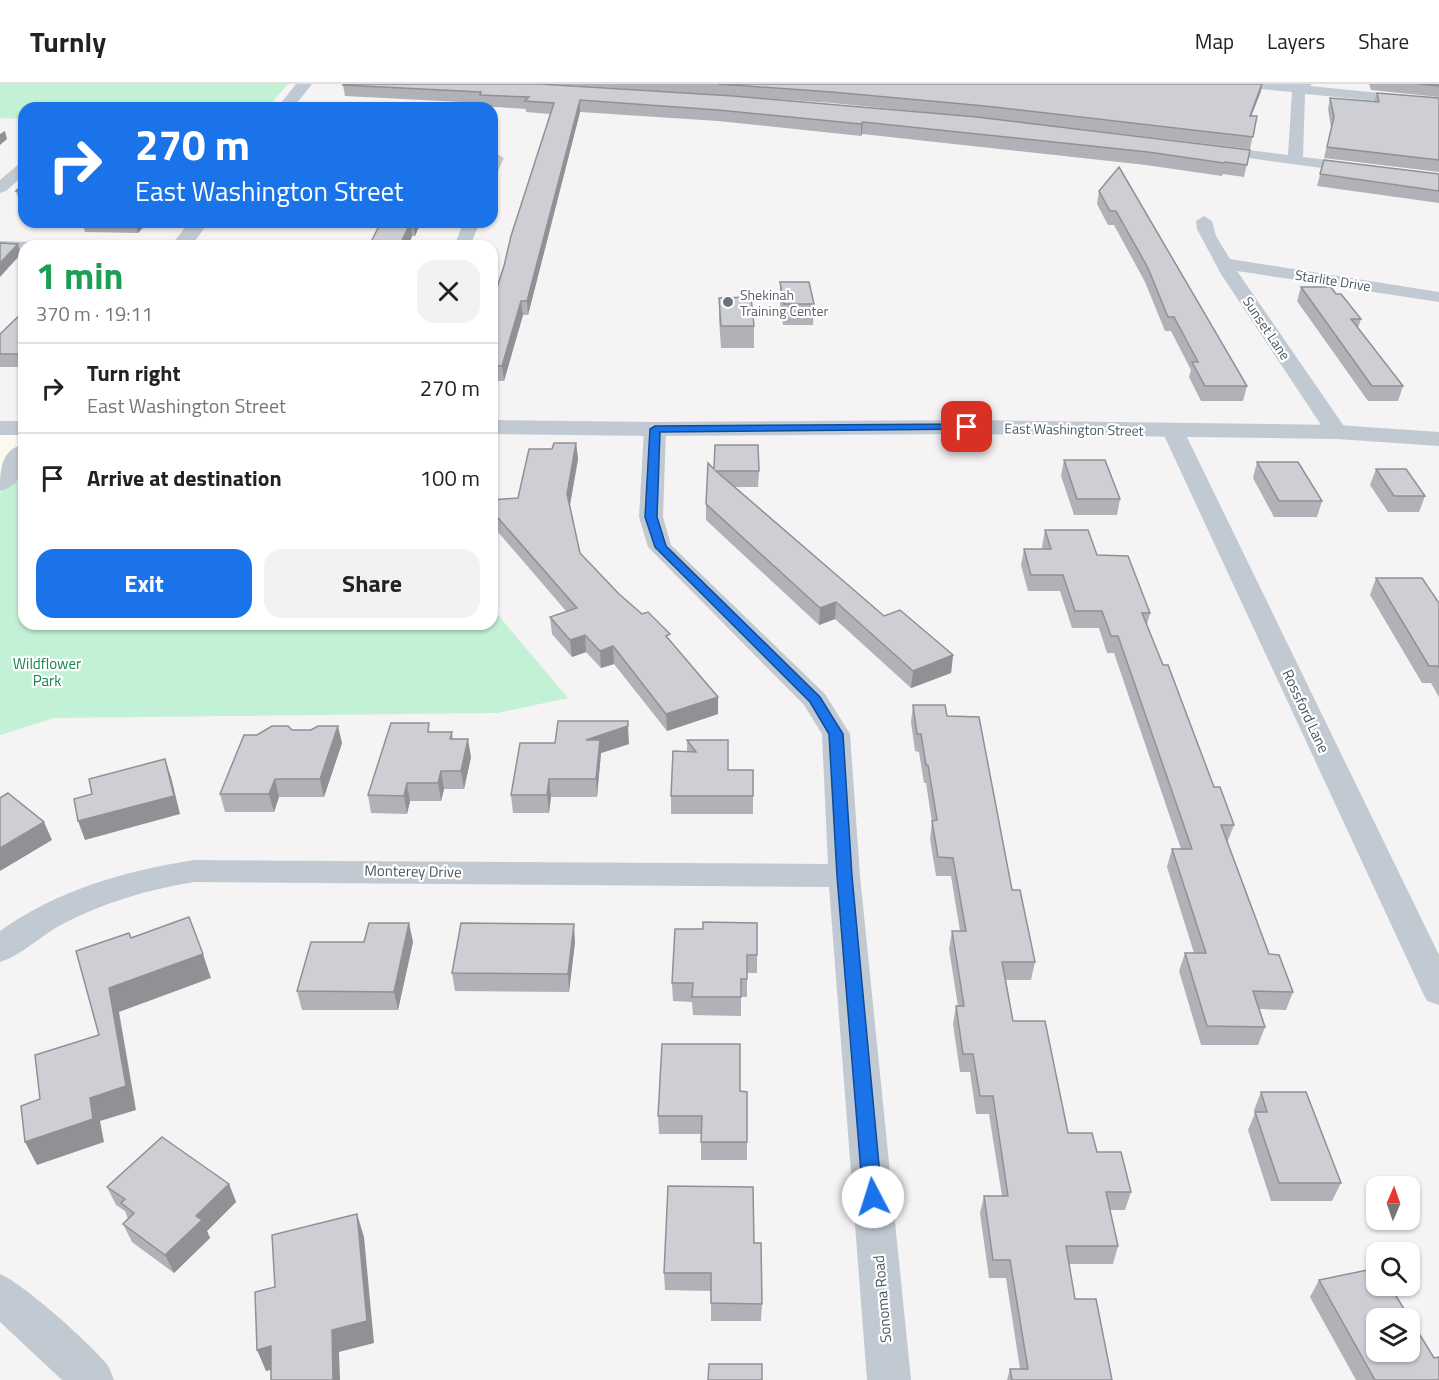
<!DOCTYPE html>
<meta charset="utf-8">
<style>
:root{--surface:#fff;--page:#f2f2f2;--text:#222;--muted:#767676;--line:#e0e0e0;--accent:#1a73e8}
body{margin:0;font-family:"Titillium Web",sans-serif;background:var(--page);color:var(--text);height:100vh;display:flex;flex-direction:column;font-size:22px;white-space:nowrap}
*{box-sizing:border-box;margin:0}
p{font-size:20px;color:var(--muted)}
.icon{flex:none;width:33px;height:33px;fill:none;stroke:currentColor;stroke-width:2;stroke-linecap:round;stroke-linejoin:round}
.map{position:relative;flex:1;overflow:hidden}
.details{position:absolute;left:18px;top:156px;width:480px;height:390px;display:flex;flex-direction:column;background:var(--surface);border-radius:18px;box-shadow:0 2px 4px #0004}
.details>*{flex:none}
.guide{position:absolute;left:18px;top:18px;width:480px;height:126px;border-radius:18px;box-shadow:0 2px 4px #0004;background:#1a73e8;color:#fff;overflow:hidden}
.needle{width:39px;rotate:2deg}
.controls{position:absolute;left:1366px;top:1092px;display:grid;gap:12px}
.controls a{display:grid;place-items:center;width:54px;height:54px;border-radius:12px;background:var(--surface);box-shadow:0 2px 4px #0004;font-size:30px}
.pin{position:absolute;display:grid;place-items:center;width:51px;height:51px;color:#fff;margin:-26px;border-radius:12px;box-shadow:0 3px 9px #0006}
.me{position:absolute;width:66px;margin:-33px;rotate:355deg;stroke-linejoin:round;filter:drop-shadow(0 0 4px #0008)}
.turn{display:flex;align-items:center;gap:21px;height:126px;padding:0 18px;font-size:27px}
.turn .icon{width:78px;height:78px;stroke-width:2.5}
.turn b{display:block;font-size:42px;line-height:51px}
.round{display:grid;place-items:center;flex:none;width:63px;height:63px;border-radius:18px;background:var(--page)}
.head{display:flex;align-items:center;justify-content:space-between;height:102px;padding:0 18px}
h1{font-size:36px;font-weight:700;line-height:45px;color:#1e9e55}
.primary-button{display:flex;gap:12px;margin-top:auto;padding:12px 18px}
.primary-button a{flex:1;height:69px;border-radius:18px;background:var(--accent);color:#fff;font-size:24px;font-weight:700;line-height:69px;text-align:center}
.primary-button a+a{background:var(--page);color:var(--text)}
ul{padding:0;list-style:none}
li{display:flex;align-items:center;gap:18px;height:90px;padding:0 18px;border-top:2px solid var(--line)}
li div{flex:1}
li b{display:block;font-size:22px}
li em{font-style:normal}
header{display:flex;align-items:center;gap:36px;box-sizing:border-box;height:84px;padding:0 30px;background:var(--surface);border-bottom:2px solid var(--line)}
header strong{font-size:28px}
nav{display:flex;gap:33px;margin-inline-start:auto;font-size:21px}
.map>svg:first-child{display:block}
</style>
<header>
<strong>Turnly</strong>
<nav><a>Map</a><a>Layers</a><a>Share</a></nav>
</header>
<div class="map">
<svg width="1439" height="1296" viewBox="0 0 1439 1296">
<rect width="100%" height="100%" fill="#f5f3f3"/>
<!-- commercial -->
<polygon fill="#fdf9ef" points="0,348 24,348 24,359 0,390"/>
<!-- green -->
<g fill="#c3f1d5">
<polygon points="0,0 288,0 267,24 24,24 24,35 0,34"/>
<polygon points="24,378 24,540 492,540 492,524 568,614 497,629 54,634 0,651 0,409"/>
</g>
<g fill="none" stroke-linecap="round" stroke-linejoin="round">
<!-- minor -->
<g fill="#c1cad2" fill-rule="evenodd">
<polygon points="1243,0 1312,0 1310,2 1439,15 1439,23 1305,10 1303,73 1439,90 1439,100 1205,68 1203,65 1210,61 1288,71 1292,8 1250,4"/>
<polygon points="497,70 504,74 497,89 492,91 492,71"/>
<polygon points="24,78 24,91 6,107 0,109 0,96 19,80"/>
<polygon points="1204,132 1212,137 1216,152 1230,175 1439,208 1439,218 1237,187 1348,348 1345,353 1337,354 1329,353 1221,190 1197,145 1196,137"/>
<polygon points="464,138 480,138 470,162 454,162"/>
<polygon points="0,157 30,158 32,162 24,162 24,167 0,167"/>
<path d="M 655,339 L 663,340 L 666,345 L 663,433 L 671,461 L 825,610 L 850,650 L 860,792 L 911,1296 L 867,1296 L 829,803 L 194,798 C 146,806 102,819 59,842 C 39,853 22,871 0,878 L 0,847 C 57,806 125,787 194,776 L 828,780 L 822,650 L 804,621 L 648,463 L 639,433 L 644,345 L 647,340 Z"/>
<polygon points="1173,341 1181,342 1184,347 1439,871 1439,921 1427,917 1422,907 1162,347 1165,342"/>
<path d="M 0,1190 C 24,1200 88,1258 106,1279 C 110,1284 112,1291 114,1296 L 62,1296 L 0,1238 Z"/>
</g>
<!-- tertiary -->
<g fill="#c1cad2" fill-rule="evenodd">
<polygon points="296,0 312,0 293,24 277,24"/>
<polygon points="189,138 209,138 191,162 171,162"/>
<polygon points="492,336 655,338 967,336 1337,341 1439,348 1439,362 1337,355 967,350 655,352 492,350"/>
<rect x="0" y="337" width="24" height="14"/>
<path d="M 24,360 C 24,381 24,401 0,407 C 0,387 0,366 24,360 Z"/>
</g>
</g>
<!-- wall -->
<g fill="#b0b2b7" fill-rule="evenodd">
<path d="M 344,0 L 1262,0 L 1261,7 L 1251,32 L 1257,32 L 1250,65 L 1056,42 L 1250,66 L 1244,93 L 1223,90 L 1222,92 L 1146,81 L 862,50 L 861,52 L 718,37 L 580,28 L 528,231 L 523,231 L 504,297 L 492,297 L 492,219 L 550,30 L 526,28 L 526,25 L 482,22 L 481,19 L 345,12 L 343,1 ZM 547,0 L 568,1 L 698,10 ZM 748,13 L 832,19 L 933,29 Z"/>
<polygon points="1369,0 1439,0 1439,13 1371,6"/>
<polygon points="1377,9 1439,14 1439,88 1324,74 1331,44 1328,25 1330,14 1374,17"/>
<polygon points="1324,76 1439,90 1439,119 1317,102"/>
<polygon points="1119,83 1247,302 1243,317 1201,317 1189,293 1191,286 1171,247 1165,247 1145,198 1114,141 1108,141 1097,120 1099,107"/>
<polygon points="24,99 24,117 19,117 16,107"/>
<polygon points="82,138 148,138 138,149 85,148"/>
<polygon points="381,138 421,138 415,152 412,152 408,162 369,162"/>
<polygon points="780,198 814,220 813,241 783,241 780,219"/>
<polygon points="1301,203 1336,210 1361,235 1358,244 1403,302 1398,317 1368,317 1297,217"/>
<polygon points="719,214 754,242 754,264 721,264 719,235"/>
<polygon points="24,227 24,283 0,283 0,250"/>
<polygon points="576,359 578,375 570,420 580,469 619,510 670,557 718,630 667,647 614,580 601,584 586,568 572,573 552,550 550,533 566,527 492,441 492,416 518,414 552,365"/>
<polygon points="1064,376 1120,415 1117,431 1074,431 1061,392"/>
<polygon points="1257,378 1322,417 1317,433 1274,433 1253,394"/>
<polygon points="714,385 759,387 758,403 735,403 884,532 953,571 951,589 911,604 835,535 819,541 706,436 706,420"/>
<polygon points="1376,385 1425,412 1419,428 1388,428 1370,401"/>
<polygon points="1045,446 1097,471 1150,529 1147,541 1163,581 1214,703 1234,741 1227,759 1269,870 1293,908 1286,926 1260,925 1265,943 1258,961 1201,961 1179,887 1185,869 1194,869 1167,783 1172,765 1181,765 1114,569 1107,569 1099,544 1072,544 1060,507 1028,507 1021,481 1024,465 1043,465 1042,463"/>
<polygon points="1376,494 1439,519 1439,613 1431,599 1422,599 1370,511"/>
<polygon points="913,621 947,632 1012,806 1035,878 1031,896 1006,896 1013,937 1068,1049 1097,1068 1131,1108 1125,1126 1110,1126 1118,1162 1113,1180 1069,1180 1075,1215 1112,1296 1007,1296 1010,1285 1020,1285 1006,1194 989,1194 980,1129 984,1112 1002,1112 989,1030 976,1030 970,988 960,988 953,940 956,922 958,922 949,865 952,847 960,847 951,792 936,792 930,755 932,738 926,699 924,699 919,668 915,667 911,638"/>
<polygon points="292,646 342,659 324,713 279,713 274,728 225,728 220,710 257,651"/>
<polygon points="431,648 452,648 453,655 471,673 464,705 444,705 441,717 410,717 407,730 371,729 368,711"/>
<polygon points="687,656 728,686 753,686 753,730 671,730 671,712 687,668"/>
<polygon points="520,659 629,660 601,669 597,713 551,713 549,729 513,729 511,711"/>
<polygon points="675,845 757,871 757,889 747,889 747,913 741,913 741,932 693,931 692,918 673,917 672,899"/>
<polygon points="364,858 413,858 398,926 302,926 297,907"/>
<polygon points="575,858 569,908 455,907 452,889"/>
<polygon points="740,1007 747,1058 747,1076 701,1076 701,1050 659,1050 658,1032"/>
<polygon points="1261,1008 1341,1099 1332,1117 1271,1117 1248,1046 1255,1029 1254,1026"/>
<polygon points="229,1100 236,1118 207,1147 210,1154 174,1189 132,1158 123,1140 128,1135 125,1127 116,1121 107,1103"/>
<polygon points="754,1159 762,1220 761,1237 711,1237 711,1207 665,1206 664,1189"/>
<polygon points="1319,1196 1434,1274 1439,1296 1356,1296 1310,1213"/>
</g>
<!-- shaded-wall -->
<g fill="#909195">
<polygon points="1262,0 1261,7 1247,43 1250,32"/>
<polygon points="580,16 580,28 528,231 527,217"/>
<polygon points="863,38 862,50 861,52 861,40"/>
<polygon points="5,47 7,55 0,61 0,50"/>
<polygon points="135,138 148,138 138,149"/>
<polygon points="411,138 412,152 408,162 399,162"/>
<polygon points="414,138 421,138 415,152 413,138"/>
<polygon points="18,160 21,170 0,193 0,179"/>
<polygon points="521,217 523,231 504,297 502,282"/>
<polygon points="24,265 24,281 20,270"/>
<polygon points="576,359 578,375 569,426 567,410"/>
<polygon points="836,518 835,535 819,541 820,524"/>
<polygon points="585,551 586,568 572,573 570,556"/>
<polygon points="613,562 614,580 601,584 600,567"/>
<polygon points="953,571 951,589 911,604 913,587"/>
<polygon points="718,613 718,630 667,647 666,630"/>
<polygon points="338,642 342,659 324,713 320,695"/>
<polygon points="628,642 629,660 601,669 597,713 596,695 586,656"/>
<polygon points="468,655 471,673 464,705 461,687"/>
<polygon points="165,675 171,693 180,730 85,756 78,737"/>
<polygon points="441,687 444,705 441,717 438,699"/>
<polygon points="275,695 279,713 274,728 269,710"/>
<polygon points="549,695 551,713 549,729 547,711"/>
<polygon points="407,699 410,717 407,730 404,712"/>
<polygon points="44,738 52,756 0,787 0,764"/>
<polygon points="409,839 413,858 398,926 394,908"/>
<polygon points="574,840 575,858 569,908 568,890"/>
<polygon points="203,870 211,894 119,928 136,1026 100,1037 104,1058 37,1081 25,1058 90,1014 109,904"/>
<polygon points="229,1100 236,1118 207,1147 210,1154 174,1189 165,1171 196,1132"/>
<polygon points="357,1130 364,1153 374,1259 339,1268 340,1296 333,1296 332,1246"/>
<polygon points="271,1262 280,1284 266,1287 257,1266"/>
</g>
<!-- building -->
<g fill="#cdcfd5" stroke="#909195" stroke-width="1.5" fill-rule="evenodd">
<polygon points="344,0 540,0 733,12 977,33 1250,66 1247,81 1225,78 1224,79 1148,68 863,38 861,40 718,26 580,16 527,217 521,217 502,282 492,282 492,219 504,182 511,152 554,19 525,17 529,13 480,11 481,8 343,1"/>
<polygon points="718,0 1262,0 1250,32 1257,32 1253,53 985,22 832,8"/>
<polygon points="1418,0 1439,0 1439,2"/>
<polygon points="1377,9 1439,14 1439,76 1327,63 1334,33 1330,14 1379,18"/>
<polygon points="1324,76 1439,90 1439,107 1320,90"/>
<polygon points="1119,83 1247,302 1205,302 1192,278 1198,278 1174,233 1168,233 1148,184 1116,127 1110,127 1099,107"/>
<polygon points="24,99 24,107 16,107"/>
<polygon points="381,138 414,138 411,138 399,162 369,162"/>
<polygon points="0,159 18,160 0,179"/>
<polygon points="780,198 809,198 814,220 784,220"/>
<polygon points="1301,203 1331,203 1336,210 1341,210 1361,235 1351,235 1403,302 1372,302"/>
<polygon points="751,213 754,242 721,242 719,214"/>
<polygon points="24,227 24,265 20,270 0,270 0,250"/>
<polygon points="554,359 576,359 567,410 580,469 619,510 642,530 648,528 670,550 666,552 718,613 666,630 613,562 600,567 585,551 570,556 550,533 577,524 492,427 492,416 518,414 529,365 552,365"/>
<polygon points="715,361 758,361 759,387 716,387 884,532 900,526 953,571 913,587 836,518 820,524 706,420 708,379 714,385"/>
<polygon points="1064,376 1105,376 1120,415 1077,415"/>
<polygon points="1257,378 1298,378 1322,417 1279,417"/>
<polygon points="1376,385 1406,385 1425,412 1394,412"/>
<polygon points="1045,446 1088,446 1097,471 1128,472 1150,529 1142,529 1163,581 1168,581 1214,703 1220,703 1234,741 1221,741 1269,870 1279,871 1293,908 1253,907 1265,943 1207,942 1185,869 1206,869 1172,765 1192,765 1118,552 1111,552 1102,527 1075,527 1063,491 1031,491 1024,465 1051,465"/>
<polygon points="1376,494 1422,494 1439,519 1439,584 1438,582 1429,582"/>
<polygon points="913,621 945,621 947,632 979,633 1012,806 1020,806 1035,878 1002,878 1013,937 1045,937 1068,1049 1092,1049 1097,1068 1121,1068 1131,1108 1106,1108 1118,1162 1066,1162 1075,1215 1096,1215 1112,1296 1012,1296 1010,1285 1028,1285 1010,1176 993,1176 984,1112 1008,1112 993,1012 980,1012 973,970 963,970 956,922 964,922 952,847 966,847 953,774 938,773 932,737 937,736 928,681 926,681 921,650 917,650"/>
<polygon points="558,637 628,637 628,642 586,656 600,656 596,695 549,695 547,711 511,711 520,659 555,659"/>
<polygon points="391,639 429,639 428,648 452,648 450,655 468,655 461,687 441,687 438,699 407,699 404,712 368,711"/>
<polygon points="272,642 288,642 292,646 311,646 318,642 338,642 320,695 275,695 269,710 220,710 244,651 257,651"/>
<polygon points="687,656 728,656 728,686 753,686 753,712 671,712 673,667 696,668"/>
<polygon points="165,675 174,712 78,737 74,715 92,710 89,695"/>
<polygon points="8,709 44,738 0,764 0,714"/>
<polygon points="189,833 203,870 109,904 126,1002 90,1014 93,1035 25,1058 21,1022 40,1015 35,971 99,951 76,867 129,849 131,854"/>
<polygon points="703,838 757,839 757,871 747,871 747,895 741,895 741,913 692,913 693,899 672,899 675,845 703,845"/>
<polygon points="369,839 409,839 394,908 297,907 311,858 364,858"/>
<polygon points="461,839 574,840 568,890 452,889"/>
<polygon points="662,960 740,960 740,1007 747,1008 747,1058 701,1058 702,1032 658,1032"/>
<polygon points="1261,1008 1306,1008 1341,1099 1279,1099 1255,1028 1267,1028"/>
<polygon points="162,1053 229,1100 196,1132 202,1136 165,1171 123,1140 134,1129 121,1119 125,1115 107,1103"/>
<polygon points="668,1102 753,1103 754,1159 761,1159 762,1220 711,1219 711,1189 664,1189"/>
<polygon points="357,1130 367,1237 332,1246 333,1296 271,1296 271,1262 257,1266 255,1208 275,1203 272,1151"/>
<path d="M 1377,1184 L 1377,1202 L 1390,1202 L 1434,1274 L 1439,1273 L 1439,1296 L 1375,1296 L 1319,1196 ZM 1377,1234 L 1410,1234 L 1410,1268 L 1377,1268 Z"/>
<polygon points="709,1280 762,1280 762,1296 708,1296"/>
</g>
<!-- route -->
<polygon fill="#1a73e8" stroke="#114b97" stroke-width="1.5" points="967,340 971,340 971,345 660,348 657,433 666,462 820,613 843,650 852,792 882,1113 880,1119 873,1121 866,1119 863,1113 837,792 829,650 810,618 655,463 645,433 650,345 655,342"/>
<!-- markers -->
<circle fill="#6b7280" stroke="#fff" stroke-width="2" cx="728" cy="218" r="6"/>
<g text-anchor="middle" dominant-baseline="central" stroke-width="4.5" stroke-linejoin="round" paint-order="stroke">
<!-- far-street labels -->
<g font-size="14" fill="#4a5661" stroke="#fff">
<text transform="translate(1333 196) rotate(9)">Starlite Drive</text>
<text transform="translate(1267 244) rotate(56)">Sunset Lane</text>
<text transform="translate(1074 345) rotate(1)">East Washington Street</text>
</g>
<!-- far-worship labels -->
<g font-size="14" fill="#5b616d" stroke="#fff" text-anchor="start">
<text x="740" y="210">Shekinah<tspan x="740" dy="16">Training Center</tspan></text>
</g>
<!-- park labels -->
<g font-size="15" fill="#17864f" stroke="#fff">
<text x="47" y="579">Wildflower<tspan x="47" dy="17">Park</tspan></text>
</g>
<!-- street labels -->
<g font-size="15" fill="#4a5661" stroke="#fff">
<text transform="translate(1306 627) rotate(65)">Rossford Lane</text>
<text transform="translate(413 787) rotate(1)">Monterey Drive</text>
<text transform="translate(882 1215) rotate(-95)">Sonoma Road</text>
</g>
</g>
</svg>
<div class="controls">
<a><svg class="needle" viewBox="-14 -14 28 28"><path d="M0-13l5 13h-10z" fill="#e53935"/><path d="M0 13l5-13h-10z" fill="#767676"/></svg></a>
<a><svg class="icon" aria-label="search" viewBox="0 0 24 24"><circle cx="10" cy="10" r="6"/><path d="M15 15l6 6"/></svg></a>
<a><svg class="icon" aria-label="layers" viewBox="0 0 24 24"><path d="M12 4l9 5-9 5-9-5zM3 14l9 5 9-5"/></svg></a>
</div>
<div class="pin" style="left:967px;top:343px;background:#d93025"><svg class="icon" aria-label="arrive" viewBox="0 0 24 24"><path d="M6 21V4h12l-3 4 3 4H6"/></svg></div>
<svg class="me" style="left:873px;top:1113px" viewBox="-20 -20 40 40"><circle r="19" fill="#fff"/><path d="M0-13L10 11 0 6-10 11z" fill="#1a73e8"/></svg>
<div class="guide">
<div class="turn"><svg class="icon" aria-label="right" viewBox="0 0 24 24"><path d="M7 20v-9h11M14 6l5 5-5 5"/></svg><div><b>270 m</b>East Washington Street</div></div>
</div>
<section class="details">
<div class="head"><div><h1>1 min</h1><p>370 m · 19:11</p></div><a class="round"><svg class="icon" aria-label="close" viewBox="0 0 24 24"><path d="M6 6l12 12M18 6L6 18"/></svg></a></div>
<ul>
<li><svg class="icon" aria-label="right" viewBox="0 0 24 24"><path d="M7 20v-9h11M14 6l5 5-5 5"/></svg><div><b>Turn right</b><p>East Washington Street</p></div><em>270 m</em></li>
<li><svg class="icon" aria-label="arrive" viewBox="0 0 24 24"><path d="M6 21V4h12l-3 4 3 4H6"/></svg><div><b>Arrive at destination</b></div><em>100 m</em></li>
</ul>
<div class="primary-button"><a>Exit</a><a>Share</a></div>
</section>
</div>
